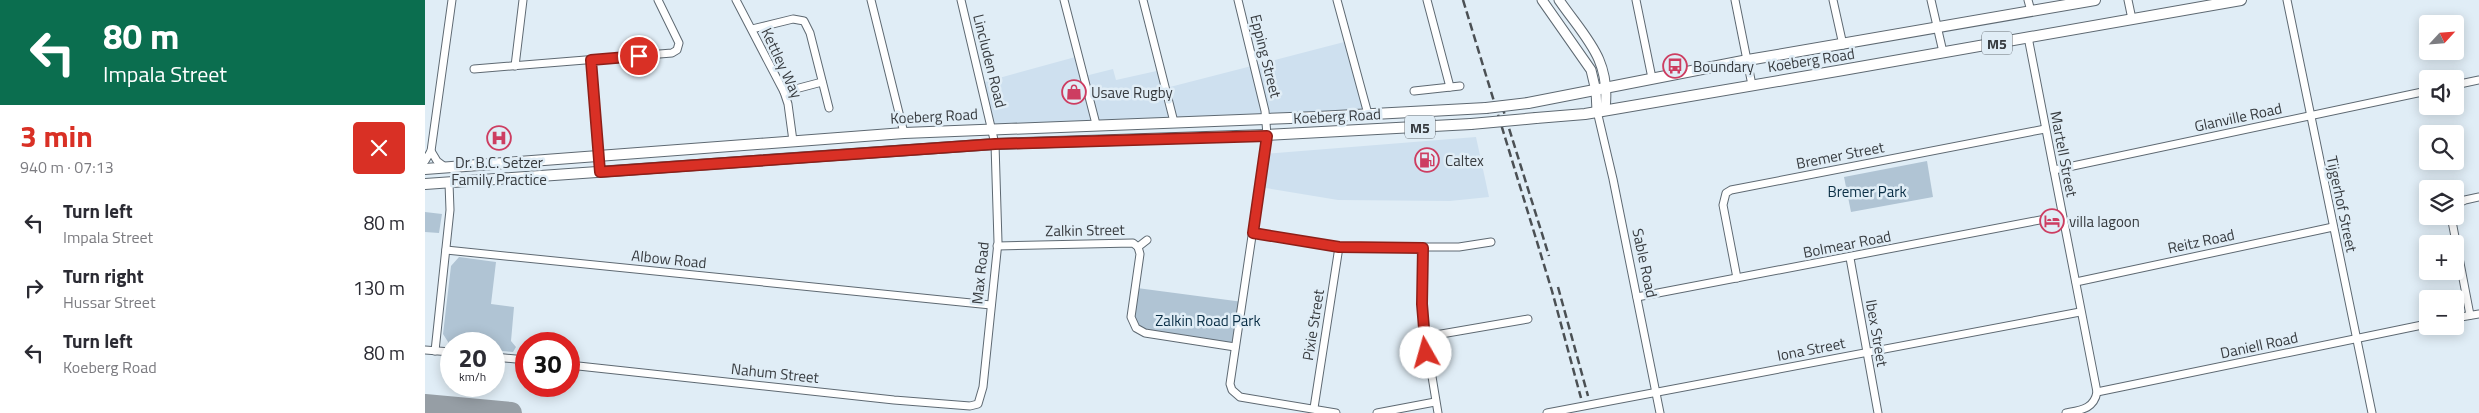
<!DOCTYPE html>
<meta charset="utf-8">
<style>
:root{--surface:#fff;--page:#f2f2f3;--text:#2b2b33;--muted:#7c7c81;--accent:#d93025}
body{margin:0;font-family:"Titillium Web",sans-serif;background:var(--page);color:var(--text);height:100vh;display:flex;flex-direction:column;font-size:19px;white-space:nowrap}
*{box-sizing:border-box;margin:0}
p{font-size:16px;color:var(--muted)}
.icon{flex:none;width:28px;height:28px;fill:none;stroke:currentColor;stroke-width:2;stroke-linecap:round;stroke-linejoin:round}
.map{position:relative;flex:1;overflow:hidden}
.drawer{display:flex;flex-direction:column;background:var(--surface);width:425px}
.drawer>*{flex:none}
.banner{background:#0b6e4f;color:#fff;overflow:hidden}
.needle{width:32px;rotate:64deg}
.controls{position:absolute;left:1994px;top:15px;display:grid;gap:10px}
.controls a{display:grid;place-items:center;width:45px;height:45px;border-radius:5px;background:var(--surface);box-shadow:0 2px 12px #0003;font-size:25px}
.speed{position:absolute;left:15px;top:332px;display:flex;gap:10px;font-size:25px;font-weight:700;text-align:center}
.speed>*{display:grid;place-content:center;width:65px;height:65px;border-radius:50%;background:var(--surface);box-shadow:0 2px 12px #0003;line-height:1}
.speed small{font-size:12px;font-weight:400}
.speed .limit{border:8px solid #d22;background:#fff;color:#111}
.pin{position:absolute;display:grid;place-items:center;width:42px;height:42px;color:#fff;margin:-21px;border:2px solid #fff;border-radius:50%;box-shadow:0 1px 5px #0007}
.me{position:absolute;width:55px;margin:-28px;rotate:353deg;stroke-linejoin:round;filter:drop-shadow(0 0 4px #0008)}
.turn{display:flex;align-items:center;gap:18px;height:105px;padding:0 20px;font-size:22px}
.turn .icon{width:65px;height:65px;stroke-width:2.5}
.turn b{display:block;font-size:35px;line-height:42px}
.round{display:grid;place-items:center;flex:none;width:52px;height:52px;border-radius:5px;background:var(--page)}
.overview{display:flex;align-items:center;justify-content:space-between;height:85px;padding:0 20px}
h1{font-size:30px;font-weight:700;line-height:38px;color:var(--accent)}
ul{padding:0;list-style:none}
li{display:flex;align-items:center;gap:15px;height:65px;padding:0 20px}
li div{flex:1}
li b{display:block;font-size:19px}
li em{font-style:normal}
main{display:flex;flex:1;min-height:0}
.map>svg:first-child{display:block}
</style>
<main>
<section class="drawer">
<div class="banner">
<div class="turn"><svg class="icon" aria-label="left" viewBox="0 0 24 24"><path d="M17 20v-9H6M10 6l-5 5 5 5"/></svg><div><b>80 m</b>Impala Street</div></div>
</div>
<div class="overview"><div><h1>3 min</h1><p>940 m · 07:13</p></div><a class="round" style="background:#d93025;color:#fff"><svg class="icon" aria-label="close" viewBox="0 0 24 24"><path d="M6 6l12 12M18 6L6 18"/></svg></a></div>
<ul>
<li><svg class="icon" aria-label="left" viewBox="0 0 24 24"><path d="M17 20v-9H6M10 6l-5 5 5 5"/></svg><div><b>Turn left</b><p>Impala Street</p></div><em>80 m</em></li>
<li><svg class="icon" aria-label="right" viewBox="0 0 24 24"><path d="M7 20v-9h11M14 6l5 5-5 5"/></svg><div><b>Turn right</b><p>Hussar Street</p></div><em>130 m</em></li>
<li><svg class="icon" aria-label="left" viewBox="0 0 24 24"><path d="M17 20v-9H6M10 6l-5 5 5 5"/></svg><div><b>Turn left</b><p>Koeberg Road</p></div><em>80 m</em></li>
</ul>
</section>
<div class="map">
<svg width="2054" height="413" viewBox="0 0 2054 413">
<rect width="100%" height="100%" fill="#e0edf6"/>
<!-- built -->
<g fill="#cee0ef">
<polygon points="923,41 943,114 568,128 556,83 654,56 660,76 688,69 691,80 736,70 741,88"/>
<polygon points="1051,137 1064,197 1025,201 913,200 835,187 839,154"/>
</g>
<!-- green -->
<g fill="#b0c4d4">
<polygon points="1502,161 1508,197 1426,212 1419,177"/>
<polygon points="0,212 17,214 14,233 0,232"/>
<polygon points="34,257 71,262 66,304 89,307 86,341 91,347 88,352 69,350 69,344 25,345 18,334 26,266"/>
<polygon points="712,288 818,302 809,347 719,334 709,322"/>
</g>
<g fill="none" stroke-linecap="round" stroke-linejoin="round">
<!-- taxiway -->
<polyline stroke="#969ea5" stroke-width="22" points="0,405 86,413"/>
<!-- street casing -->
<g stroke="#5e6972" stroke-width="9">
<g id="street">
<polyline points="311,0 359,92 363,104 368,141"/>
<polyline points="446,0 479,133"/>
<polyline points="639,0 671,124"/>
<polyline points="718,0 749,122"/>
<polyline points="813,0 840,111 842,135 805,384 807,390 815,397 911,413"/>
<polyline points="912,0 943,114"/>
<polyline points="1002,0 1025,87"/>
<polyline points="1211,0 1227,78"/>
<polyline points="1310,0 1327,85"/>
<polyline points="1408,0 1418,45"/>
<polyline points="1506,0 1518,52"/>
<polyline points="1603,0 1606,11"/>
<polyline points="1703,0 1707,19"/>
<polyline points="1862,0 1947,413"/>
<polyline points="327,29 368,19 379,21 385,33 404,108"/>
<path d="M 1603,37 L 1672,392 C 1669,409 1656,410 1641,413"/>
<polyline points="166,60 175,172"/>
<polyline points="90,66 98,0"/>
<polyline points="49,69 247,53 252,50 254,43 233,0"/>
<polyline points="2030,85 2054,80"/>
<polyline points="989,91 1035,86"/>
<polyline points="359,92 397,82"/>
<polyline points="1172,111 1188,179 1235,413"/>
<polyline points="6,151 12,161 20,167"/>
<polyline points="0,161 6,151 27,0"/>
<polyline points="1629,170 2002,91"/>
<polyline points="2030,205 2040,200 2054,197"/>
<polyline points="2026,216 2045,315"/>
<polyline points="828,233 914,247 1034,247 1066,242"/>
<polyline points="572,246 708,243 713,247 715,254 706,317 711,328 720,333 810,347"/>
<polyline points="713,247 722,240"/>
<polyline points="998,248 998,322 1013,413"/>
<polyline points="21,250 566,305"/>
<polyline points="1425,258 1453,413"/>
<polyline points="1312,278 1298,205 1301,193 1306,190 1620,129"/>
<polyline points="1651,282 1908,227"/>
<polyline points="1212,297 1636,216"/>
<polyline points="2030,318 2054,314"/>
<polyline points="999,337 1103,319"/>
<polyline points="0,350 26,352"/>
<polyline points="10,351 25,210 24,183"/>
<polyline points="69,357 101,360"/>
<polyline points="144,365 469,400 545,406 553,404 558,387 573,242 570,144 536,0"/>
<polyline points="1672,392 2002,324"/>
<polyline points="889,408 914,247"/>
<polyline points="952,413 1010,402"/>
<polyline points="1122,413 1655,312"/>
</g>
</g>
<!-- secondary casing -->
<g stroke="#5e6972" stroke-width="11">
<g id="secondary">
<polyline points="1117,0 1166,70 1171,91 1172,111"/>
<path d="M 1134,0 C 1161,39 1186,59 1180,109"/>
</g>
</g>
<!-- primary casing -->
<g stroke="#5e6972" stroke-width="12">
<g id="primary">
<polyline points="1103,103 1323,60 1670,0"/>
<polyline points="1111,118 1160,114 1418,70 1816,0"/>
<polyline points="0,169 479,133 892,117 1061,108"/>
<polyline points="0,184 570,144 842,135 1046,124"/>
</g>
</g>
<!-- street -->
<use href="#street" stroke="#fff" stroke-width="7"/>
<!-- secondary -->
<use href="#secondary" stroke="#fff" stroke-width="9"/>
<!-- primary -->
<use href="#primary" stroke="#fff" stroke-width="10"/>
<!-- rail -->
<g stroke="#4b5054" stroke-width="2.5" stroke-dasharray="8 4" stroke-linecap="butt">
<polyline points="1038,0 1127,291 1156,398"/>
<polyline points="1077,106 1124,256"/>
<polyline points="1133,287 1163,396"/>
</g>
<!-- primary-bridge casing -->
<g stroke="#5e6972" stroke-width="12" stroke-linecap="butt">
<g id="primary-bridge">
<polyline points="1061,108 1103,103"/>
<polyline points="1046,124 1111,118"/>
</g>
</g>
<!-- primary-bridge -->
<use href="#primary-bridge" stroke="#fff" stroke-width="10"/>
</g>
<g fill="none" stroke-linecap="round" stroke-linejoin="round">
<!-- route casing -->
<g stroke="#8d1f18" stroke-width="12">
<polyline id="route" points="214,56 166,60 175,172 570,144 842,136 828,233 914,247 998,248 997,304 1001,353"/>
</g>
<!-- route -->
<use href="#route" stroke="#d93025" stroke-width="9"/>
</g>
<!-- icons -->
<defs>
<g id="bus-ring" transform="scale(1.25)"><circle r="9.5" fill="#e0edf6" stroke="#cd3d61" stroke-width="1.5"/><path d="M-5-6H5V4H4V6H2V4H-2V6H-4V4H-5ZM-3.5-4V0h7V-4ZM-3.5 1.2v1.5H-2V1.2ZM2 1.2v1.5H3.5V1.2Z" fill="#cd3d61"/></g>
<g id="shop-ring" transform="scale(1.25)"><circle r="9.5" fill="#e0edf6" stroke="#cd3d61" stroke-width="1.5"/><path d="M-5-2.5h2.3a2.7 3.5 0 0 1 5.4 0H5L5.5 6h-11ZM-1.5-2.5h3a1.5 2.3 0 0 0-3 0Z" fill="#cd3d61"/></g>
<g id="hospital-ring" transform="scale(1.25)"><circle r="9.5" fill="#e0edf6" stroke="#cd3d61" stroke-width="1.5"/><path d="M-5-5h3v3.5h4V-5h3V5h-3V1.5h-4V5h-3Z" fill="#cd3d61"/></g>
<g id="fuel-ring" transform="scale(1.25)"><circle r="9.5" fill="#e0edf6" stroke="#cd3d61" stroke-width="1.5"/><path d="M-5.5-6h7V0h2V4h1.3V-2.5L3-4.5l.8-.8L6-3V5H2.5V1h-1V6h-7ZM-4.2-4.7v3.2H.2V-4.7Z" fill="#cd3d61"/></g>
<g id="hotel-ring" transform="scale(1.25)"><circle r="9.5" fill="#e0edf6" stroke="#cd3d61" stroke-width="1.5"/><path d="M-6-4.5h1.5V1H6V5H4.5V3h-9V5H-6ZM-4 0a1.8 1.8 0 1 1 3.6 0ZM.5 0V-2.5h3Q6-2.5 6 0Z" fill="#cd3d61"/></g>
</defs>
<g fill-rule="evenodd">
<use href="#bus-ring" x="1250" y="66"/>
<use href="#shop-ring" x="649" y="92"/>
<use href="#hospital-ring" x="74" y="138"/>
<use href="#fuel-ring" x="1002" y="160"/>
<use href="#hotel-ring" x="1627" y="221"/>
</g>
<g text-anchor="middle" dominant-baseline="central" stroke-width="5" stroke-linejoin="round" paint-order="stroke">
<!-- shield labels -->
<g fill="#e0edf6" stroke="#6a7076" stroke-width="1">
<rect x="1557" y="31.5" width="30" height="23" rx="4"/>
<rect x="980" y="115.5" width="30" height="23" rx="4"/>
</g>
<g font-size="14" font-weight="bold" fill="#373b3f">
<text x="1572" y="43">M5</text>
<text x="995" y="127">M5</text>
</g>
<!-- street labels -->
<g font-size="15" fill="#373b3f" stroke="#e0edf6">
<text transform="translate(841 56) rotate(76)">Epping Street</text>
<text transform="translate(1386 60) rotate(-9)">Koeberg Road</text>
<text transform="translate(565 61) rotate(76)">Lincluden Road</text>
<text transform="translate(357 63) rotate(65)">Kettley Way</text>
<text transform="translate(509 116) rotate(-3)">Koeberg Road</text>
<text transform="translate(912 116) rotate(-3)">Koeberg Road</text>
<text transform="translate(1813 117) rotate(-12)">Glanville Road</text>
<text transform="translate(1639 154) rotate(79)">Martell Street</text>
<text transform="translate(1415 155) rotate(-11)">Bremer Street</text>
<text transform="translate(1917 204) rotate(78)">Tijgerhof Street</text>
<text transform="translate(660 230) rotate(-1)">Zalkin Street</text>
<text transform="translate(1776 241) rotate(-12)">Reitz Road</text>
<text transform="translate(1422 244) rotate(-11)">Bolmear Road</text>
<text transform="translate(244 259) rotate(6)">Albow Road</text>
<text transform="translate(1220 263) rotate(78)">Sable Road</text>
<text transform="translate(555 273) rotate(-84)">Max Road</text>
<text transform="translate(888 325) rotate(-81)">Pixie Street</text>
<text transform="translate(1452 333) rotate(80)">Ibex Street</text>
<text transform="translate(1834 345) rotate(-12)">Daniell Road</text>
<text transform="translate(1386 349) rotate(-11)">Iona Street</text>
<text transform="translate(350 373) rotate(6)">Nahum Street</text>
</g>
<!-- poi labels -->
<g font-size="15" fill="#373b3f" stroke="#e0edf6" text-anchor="start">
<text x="1268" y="66">Boundary</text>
<text x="666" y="92">Usave Rugby</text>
<text x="1020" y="160">Caltex</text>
<text x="74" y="162" text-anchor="middle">Dr. B.C. Setzer<tspan x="74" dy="17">Family Practice</tspan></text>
<text x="1644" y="221">villa lagoon</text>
</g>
<!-- park labels -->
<g font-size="15" fill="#0b2f46" stroke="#e0edf6">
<text x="1442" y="191">Bremer Park</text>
<text x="783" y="320">Zalkin Road Park</text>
</g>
</g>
</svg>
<div class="controls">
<a><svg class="needle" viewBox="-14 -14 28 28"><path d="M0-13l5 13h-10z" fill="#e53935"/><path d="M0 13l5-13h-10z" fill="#7c7c81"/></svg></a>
<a><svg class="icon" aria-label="sound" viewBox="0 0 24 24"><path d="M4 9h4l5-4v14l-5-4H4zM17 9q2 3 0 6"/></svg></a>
<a><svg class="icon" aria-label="search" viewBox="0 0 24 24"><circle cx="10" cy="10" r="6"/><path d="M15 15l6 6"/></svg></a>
<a><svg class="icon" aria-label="layers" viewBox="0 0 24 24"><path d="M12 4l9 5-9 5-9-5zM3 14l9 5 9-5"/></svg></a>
<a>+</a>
<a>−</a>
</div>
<div class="speed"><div>20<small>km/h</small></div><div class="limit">30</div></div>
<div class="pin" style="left:214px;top:56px;background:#d93025"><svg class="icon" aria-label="arrive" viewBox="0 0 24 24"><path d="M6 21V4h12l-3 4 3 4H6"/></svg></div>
<svg class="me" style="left:1001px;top:353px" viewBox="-20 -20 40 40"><circle r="19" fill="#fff"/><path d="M0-13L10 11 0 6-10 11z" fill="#d93025"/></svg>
</div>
</main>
